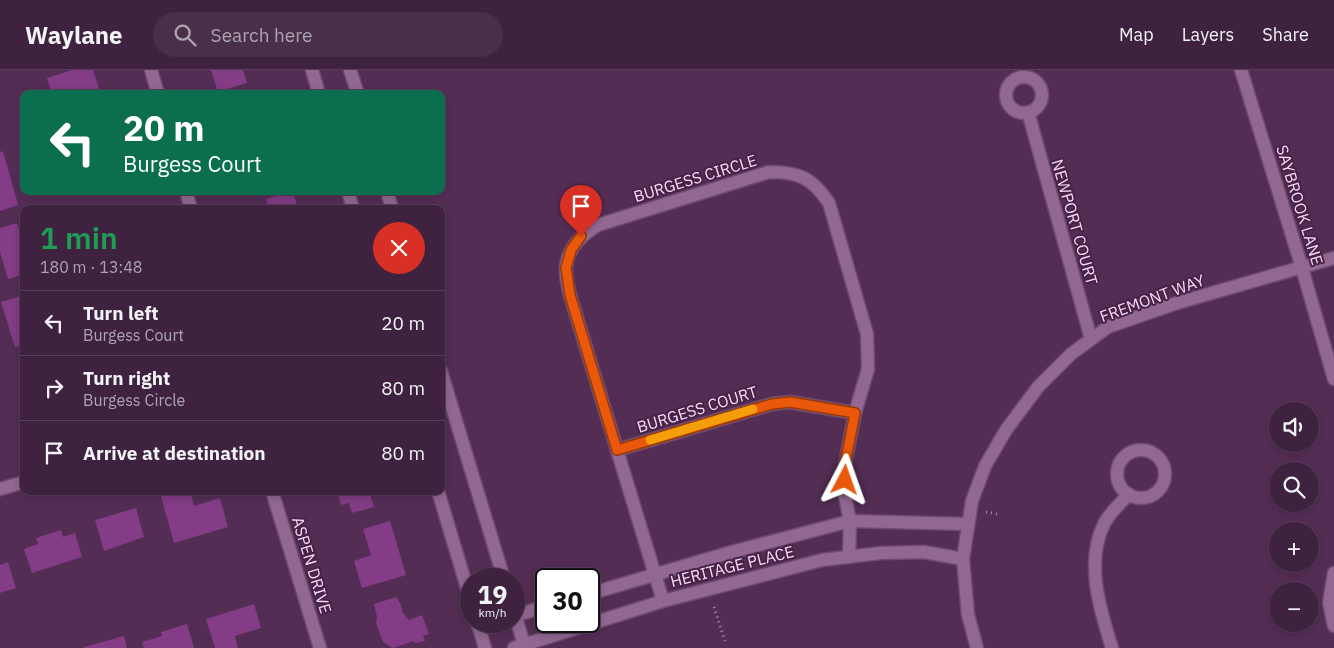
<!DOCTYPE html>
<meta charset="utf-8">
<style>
:root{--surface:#3f2240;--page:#4a2f4b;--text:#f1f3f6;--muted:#ada4b1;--line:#583f59}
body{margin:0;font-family:"IBM Plex Sans",sans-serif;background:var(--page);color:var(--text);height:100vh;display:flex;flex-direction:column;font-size:19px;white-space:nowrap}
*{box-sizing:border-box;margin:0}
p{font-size:16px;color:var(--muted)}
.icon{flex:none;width:28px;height:28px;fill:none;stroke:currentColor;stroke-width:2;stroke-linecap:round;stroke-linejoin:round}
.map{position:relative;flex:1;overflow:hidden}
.sheet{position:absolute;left:20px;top:135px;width:425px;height:290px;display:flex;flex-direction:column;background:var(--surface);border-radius:10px;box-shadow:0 2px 8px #0003,0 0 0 1px var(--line)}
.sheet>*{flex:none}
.banner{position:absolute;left:20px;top:20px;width:425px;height:105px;border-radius:10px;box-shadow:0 2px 8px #0003,0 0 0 1px var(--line);background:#0b6e4f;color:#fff;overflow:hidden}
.controls{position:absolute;left:1269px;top:332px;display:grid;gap:10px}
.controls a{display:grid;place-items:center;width:50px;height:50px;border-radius:50%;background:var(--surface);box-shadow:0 2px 8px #0003,0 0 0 1px var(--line);font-size:25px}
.speed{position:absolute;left:460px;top:498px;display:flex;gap:10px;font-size:25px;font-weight:700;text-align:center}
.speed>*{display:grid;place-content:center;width:65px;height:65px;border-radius:50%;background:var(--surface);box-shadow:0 2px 8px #0003,0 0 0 1px var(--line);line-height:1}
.speed small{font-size:12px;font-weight:400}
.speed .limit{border:2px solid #111;border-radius:8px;background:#fff;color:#111}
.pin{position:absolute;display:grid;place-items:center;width:42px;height:42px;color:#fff;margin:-51px -21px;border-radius:50% 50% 50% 0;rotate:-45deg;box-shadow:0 0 5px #0007}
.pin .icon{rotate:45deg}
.me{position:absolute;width:55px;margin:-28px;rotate:4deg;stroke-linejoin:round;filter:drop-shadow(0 0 4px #0008)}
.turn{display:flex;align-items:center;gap:18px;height:105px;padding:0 20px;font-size:22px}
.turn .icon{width:65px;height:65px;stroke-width:2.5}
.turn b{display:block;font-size:35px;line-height:42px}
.round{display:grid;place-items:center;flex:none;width:52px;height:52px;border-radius:26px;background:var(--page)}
.head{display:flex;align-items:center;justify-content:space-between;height:85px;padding:0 20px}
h1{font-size:30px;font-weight:600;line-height:38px;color:#1e9e55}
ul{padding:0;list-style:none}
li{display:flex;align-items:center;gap:15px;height:65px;padding:0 20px;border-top:1px solid var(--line)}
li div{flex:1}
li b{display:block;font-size:19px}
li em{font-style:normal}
header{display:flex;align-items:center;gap:30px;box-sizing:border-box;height:70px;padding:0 25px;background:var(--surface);border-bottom:1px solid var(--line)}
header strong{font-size:24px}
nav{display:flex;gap:28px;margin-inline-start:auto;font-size:18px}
.search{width:350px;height:45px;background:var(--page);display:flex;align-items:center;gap:12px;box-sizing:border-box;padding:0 18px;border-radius:28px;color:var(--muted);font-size:19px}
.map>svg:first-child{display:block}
</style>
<header>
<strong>Waylane</strong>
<div class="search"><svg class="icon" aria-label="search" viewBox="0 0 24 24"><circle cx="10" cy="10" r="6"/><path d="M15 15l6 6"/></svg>Search here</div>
<nav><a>Map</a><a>Layers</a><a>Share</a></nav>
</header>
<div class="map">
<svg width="1334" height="578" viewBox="0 0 1334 578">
<rect width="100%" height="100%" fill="#542d55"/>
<!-- building -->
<g fill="#833c85">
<polygon points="72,0 93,0 100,22 94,24 52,24 47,8"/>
<polygon points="211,0 243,0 247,13 218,22"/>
<polygon points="3,81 18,135 0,141 0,82"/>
<polygon points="293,121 298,139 269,139 266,129"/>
<polygon points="130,134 132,139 115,139 115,138"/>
<polygon points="17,153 24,174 24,204 8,209 0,182 0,158"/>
<polygon points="24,225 24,275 15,277 1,232"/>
<polygon points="178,421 190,421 194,436 220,428 228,457 174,473 161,426"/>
<polygon points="337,421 369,421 374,437 352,443 349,433 341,435"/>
<polygon points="136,438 144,467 104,481 95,450"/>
<polygon points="390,451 406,505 362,518 354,491 371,485 363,459"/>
<polygon points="61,460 63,467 75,463 82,487 32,503 24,479 38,474 36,468"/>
<polygon points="8,492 16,518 0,523 0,495"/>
<polygon points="396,527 400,533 403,543 409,550 422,545 429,564 423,566 425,571 415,573 414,571 393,578 383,572 376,553 377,547 374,534"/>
<polygon points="254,534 261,558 235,566 238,578 215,578 206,549"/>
<polygon points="187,554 194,578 144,578 142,572 162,566 161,562"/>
<polygon points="124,566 127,578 84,578 84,577"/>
</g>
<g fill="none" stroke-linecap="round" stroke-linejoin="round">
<!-- street casing -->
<g stroke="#6e4b6e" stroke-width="15">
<g id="street">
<polyline points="151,0 158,24"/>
<polyline points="1241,0 1302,198 1334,309"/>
<circle cx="1024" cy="25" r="18"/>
<polyline points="1028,42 1091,269"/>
<polyline points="186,121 191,139"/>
<polyline points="617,380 772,334 790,332 855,343"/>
<circle cx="1141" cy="404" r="24"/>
<polyline points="0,419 24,412"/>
<polyline points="272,421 320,578"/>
<polyline points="1334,503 1329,533 1334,556"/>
<polyline points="589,524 728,483 850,451 968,454"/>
<path d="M 663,531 L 570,225 C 568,216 565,206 566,197 C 568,177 582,165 598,155 L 769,102 C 800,102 812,108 829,133 L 867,264 L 868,299 L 855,343 L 845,394 L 845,426 L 850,451 L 849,487"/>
<polyline points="514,546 546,536"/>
<polyline points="479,557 498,551"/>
<polyline points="514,578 663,531 822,490 881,483 924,482 963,489"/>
<polyline points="977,578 968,545 963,489 972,431 985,396 1006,360 1038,317 1071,284 1108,257 1177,233 1334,188"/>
<path d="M 1112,578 C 1100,540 1085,492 1104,454 C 1109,443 1121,433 1129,424"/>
</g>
</g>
<!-- secondary casing -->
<g stroke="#6e4b6e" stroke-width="15">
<g id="secondary">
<polyline points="312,0 319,24"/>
<polyline points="350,0 358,24"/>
<polyline points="348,121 353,139"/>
<polyline points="387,121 392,139"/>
<polyline points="441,301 504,509"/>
<polyline points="438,421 471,531"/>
<polyline points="514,541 525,578"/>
<polyline points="477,551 485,578"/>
</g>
</g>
<!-- path -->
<g stroke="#aa8baa" stroke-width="3" stroke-dasharray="1 4" stroke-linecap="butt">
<polyline points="986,442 997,444"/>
<polyline points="714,537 725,571"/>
</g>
<!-- street -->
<use href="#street" stroke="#926792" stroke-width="12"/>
<!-- secondary -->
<use href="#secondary" stroke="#926792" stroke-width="12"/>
</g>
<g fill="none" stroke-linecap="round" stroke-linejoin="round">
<!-- route casing -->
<g stroke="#983908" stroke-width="12">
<polyline id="route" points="581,166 571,180 566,198 570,225 617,380 772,334 790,332 855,343 845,394 845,410"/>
</g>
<!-- route -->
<use href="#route" stroke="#ea580c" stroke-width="9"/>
<!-- slow -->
<polyline stroke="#f59e0b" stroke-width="9" points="650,370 753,339"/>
</g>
<g text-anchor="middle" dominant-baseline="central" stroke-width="4" stroke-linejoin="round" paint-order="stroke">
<!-- street labels -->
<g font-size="16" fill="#f5dcf4" stroke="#49224a">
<text transform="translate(695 108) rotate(-17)">BURGESS CIRCLE</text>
<text transform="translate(1300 135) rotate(73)">SAYBROOK LANE</text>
<text transform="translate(1075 152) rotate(74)">NEWPORT COURT</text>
<text transform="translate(1152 228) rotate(-20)">FREMONT WAY</text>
<text transform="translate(697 339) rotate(-17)">BURGESS COURT</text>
<text transform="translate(312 495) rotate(73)">ASPEN DRIVE</text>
<text transform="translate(732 496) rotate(-14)">HERITAGE PLACE</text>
</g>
</g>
</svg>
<div class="controls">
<a><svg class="icon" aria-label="sound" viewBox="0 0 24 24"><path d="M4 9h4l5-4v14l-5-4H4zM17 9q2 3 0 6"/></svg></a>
<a><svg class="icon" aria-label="search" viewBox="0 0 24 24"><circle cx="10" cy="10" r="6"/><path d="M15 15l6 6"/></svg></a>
<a>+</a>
<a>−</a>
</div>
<div class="speed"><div>19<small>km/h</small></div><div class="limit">30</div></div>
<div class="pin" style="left:581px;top:166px;background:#d93025"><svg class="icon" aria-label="arrive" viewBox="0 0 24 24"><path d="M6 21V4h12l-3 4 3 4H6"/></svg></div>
<svg class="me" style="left:845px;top:410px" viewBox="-20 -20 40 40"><path d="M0-17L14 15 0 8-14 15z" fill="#ea580c" stroke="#fff" stroke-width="4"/></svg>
<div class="banner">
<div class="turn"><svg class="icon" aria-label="left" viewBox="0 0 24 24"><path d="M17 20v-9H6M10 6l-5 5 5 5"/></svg><div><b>20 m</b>Burgess Court</div></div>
</div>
<section class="sheet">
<div class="head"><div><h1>1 min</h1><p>180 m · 13:48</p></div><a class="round" style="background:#d93025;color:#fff"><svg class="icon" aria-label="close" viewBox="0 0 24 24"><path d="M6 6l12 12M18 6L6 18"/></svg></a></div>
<ul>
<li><svg class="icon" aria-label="left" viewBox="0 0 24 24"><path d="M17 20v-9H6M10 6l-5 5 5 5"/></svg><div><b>Turn left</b><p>Burgess Court</p></div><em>20 m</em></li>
<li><svg class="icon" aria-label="right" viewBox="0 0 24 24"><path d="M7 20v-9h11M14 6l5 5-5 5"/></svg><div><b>Turn right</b><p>Burgess Circle</p></div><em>80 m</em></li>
<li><svg class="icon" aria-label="arrive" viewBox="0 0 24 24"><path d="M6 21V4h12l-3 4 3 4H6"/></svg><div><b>Arrive at destination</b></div><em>80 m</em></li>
</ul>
</section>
</div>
